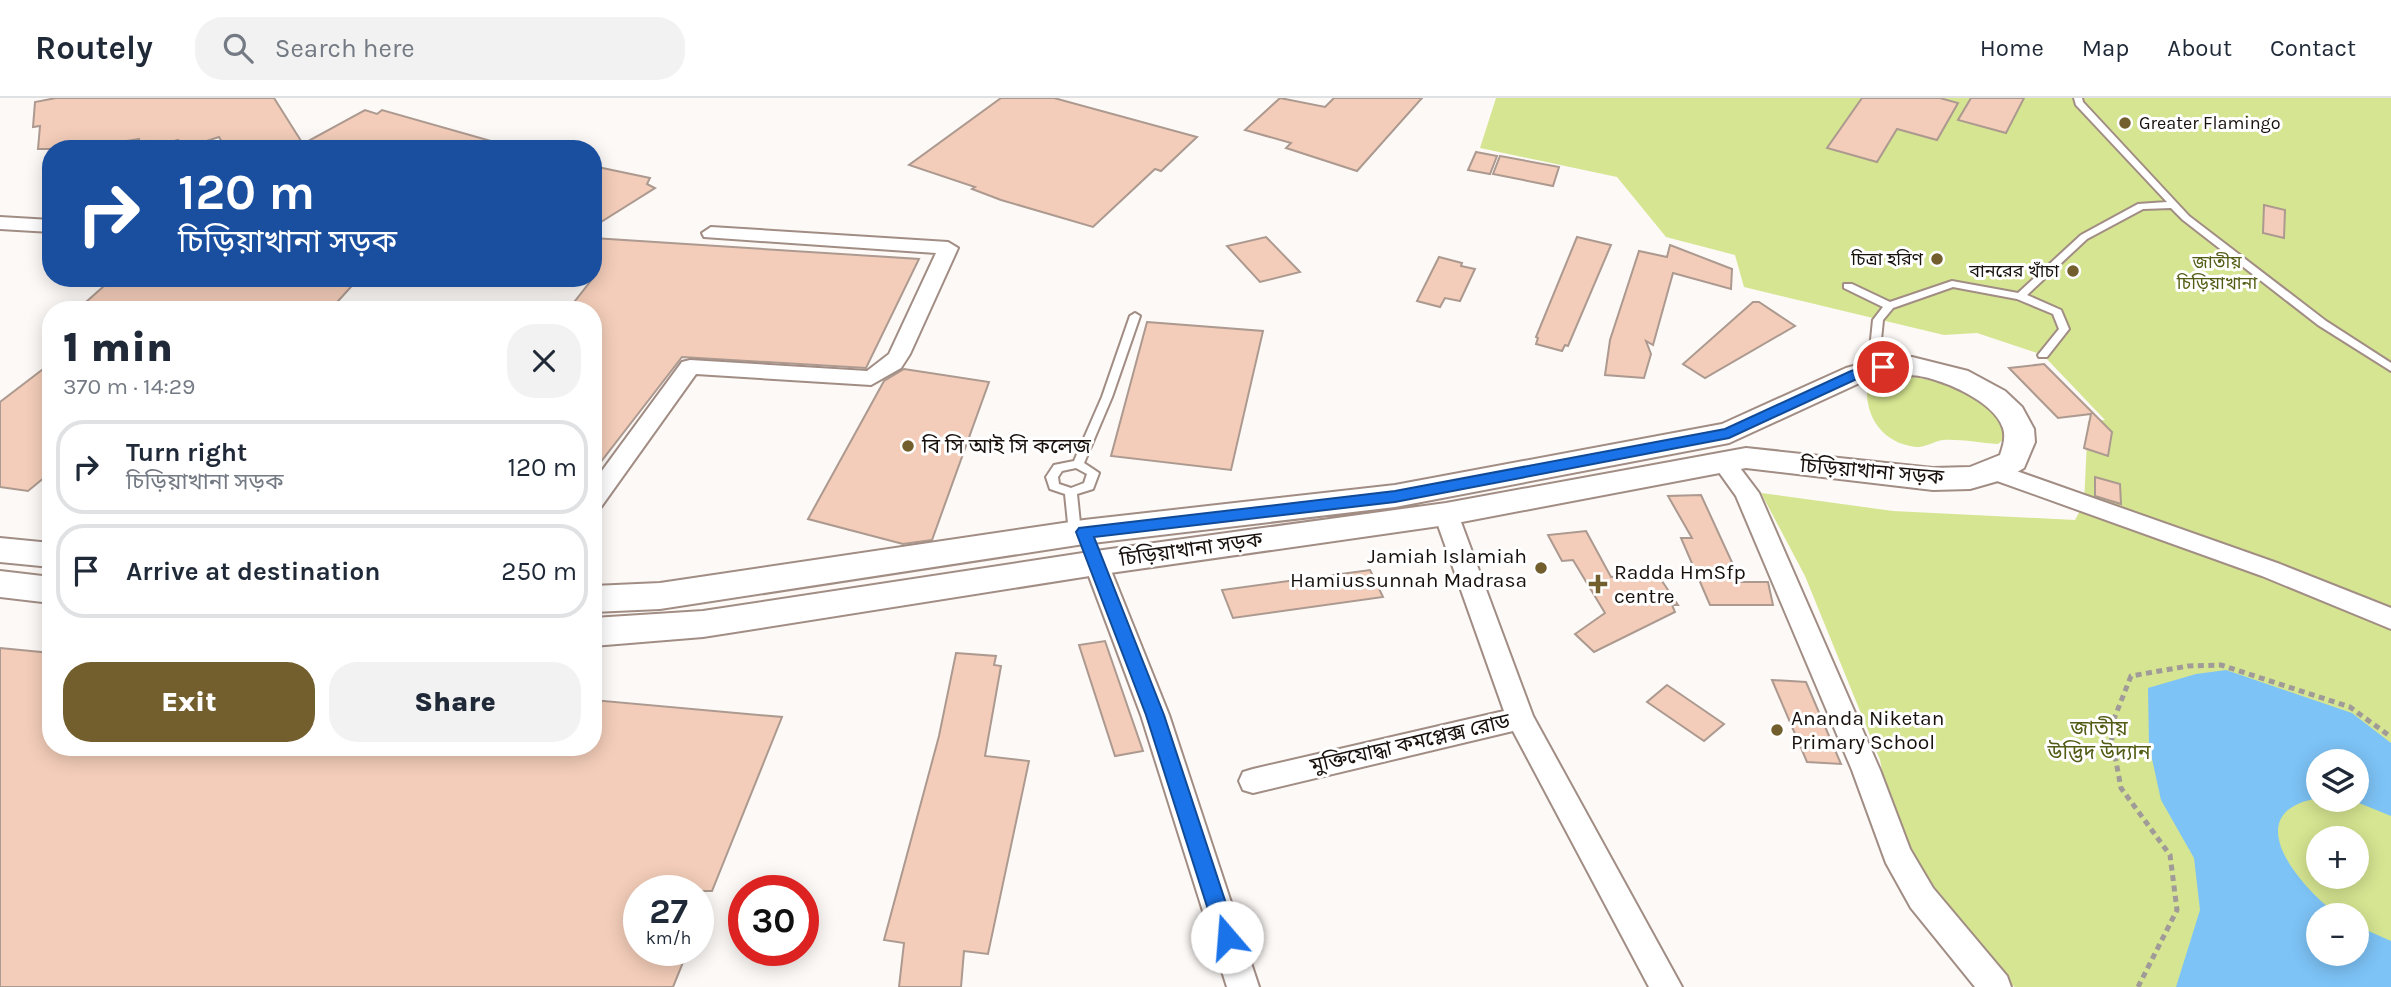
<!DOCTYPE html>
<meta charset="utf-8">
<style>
:root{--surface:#fff;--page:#f2f2f3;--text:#1f2937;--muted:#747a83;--line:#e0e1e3;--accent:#735f2e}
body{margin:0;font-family:Karla,"Noto Sans Bengali",sans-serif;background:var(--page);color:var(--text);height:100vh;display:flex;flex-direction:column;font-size:26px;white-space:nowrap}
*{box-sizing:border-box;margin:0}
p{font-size:23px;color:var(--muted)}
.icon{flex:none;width:38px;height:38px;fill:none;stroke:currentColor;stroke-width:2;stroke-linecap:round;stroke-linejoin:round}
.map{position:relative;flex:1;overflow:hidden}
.sheet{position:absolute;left:42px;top:203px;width:560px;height:455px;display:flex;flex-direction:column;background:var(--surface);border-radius:28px;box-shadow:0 4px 18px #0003}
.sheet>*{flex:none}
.hud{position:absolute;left:42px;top:42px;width:560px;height:147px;border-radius:28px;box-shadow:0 4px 18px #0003;background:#1a4fa0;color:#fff;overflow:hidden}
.tools{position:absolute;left:2306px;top:651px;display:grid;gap:14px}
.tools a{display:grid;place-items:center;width:63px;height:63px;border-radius:50%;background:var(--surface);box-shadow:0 4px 18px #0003;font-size:35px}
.speed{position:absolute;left:623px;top:777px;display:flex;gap:14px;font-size:35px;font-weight:700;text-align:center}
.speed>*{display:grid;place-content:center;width:91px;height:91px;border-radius:50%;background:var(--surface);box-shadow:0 4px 18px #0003;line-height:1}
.speed small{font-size:18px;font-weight:400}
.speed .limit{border:10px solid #d22;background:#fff;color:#111}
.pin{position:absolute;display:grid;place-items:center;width:60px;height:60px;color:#fff;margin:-30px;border:4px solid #fff;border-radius:50%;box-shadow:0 2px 7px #0007}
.me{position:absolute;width:77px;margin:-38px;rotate:342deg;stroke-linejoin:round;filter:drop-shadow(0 0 5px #0008)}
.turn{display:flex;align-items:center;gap:24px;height:147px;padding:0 21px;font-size:32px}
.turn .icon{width:91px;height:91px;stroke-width:2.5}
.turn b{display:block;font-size:49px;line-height:60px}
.round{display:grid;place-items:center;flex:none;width:74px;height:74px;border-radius:28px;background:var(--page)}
.headline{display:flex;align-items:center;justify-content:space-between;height:119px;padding:0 21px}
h1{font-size:42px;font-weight:800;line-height:52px}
.cta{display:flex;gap:14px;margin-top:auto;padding:14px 21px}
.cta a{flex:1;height:80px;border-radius:28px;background:var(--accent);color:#fff;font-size:28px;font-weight:800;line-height:80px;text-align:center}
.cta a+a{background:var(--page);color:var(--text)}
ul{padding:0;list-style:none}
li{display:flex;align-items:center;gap:21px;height:94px;margin:0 14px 10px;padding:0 7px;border:4px solid var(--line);border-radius:28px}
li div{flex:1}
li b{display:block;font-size:26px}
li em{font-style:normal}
header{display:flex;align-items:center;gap:42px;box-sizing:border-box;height:98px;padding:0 35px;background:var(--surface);border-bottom:2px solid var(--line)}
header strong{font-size:33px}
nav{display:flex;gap:38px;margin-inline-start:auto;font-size:24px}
.search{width:490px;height:63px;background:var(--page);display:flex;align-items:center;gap:18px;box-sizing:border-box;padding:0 24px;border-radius:28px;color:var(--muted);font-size:26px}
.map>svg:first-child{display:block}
</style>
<header>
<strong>Routely</strong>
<div class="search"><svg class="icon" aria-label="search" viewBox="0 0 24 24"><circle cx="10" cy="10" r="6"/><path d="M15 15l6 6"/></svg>Search here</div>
<nav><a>Home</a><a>Map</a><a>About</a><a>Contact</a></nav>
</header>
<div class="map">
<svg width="2391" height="889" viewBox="0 0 2391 889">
<rect width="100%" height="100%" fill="#fdf9f7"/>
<!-- green -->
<g fill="#d6e591" fill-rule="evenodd">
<path d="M 1496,0 L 2391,0 L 2391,889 L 2015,889 L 1998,878 L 1927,788 L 1891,719 L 1880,662 L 1805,478 L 1761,395 L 1893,413 L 2075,422 L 2084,405 L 2088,323 L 2105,322 L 2043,257 L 1977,235 L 1944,237 L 1744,189 L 1735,157 L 1666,139 L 1617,79 L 1480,50 ZM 2319,663 L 2357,663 L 2357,702 L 2319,702 ZM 2319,740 L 2357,740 L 2357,779 L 2319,779 ZM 2319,817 L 2357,817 L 2357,856 L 2319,856 Z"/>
<path d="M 1901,278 C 1935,280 1974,292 1998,319 C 2003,324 2004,333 2006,339 L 1998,346 C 1980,345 1961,341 1943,342 C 1934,343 1925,350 1916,349 C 1883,345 1865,320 1867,288 L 1875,280 Z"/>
</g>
<!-- water -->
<path fill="#7dc3f6" d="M 2226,572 L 2352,615 L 2391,645 L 2391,718 L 2359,705 L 2342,702 L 2357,702 L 2357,663 L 2319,663 L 2319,700 C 2234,714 2302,791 2338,817 L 2319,817 L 2319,856 L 2357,856 L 2357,828 L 2391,843 L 2391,889 L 2176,889 L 2200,812 L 2194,760 L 2161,702 L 2149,647 L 2148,590 L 2196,576 Z"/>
<!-- building -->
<g fill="#f3cdb9" stroke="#ac998f" stroke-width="2">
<polygon points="56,0 274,0 303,46 365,12 377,16 382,12 498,45 498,51 226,51 219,39 185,50 178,42 147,51 144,43 139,44 139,41 79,51 38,51 40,28 33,29 35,4"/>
<polygon points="1001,0 1054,0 1197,39 1161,73 1155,71 1093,129 1001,102 972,91 975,89 909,67"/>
<polygon points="1280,0 1325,9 1334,0 1422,0 1357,73 1286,50 1291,45 1245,32"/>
<polygon points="1862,0 1940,0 1958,5 1937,42 1897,31 1877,64 1827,50"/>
<polygon points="1971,0 2024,0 2006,35 1958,22"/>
<polygon points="1476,54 1497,58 1490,76 1468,72"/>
<polygon points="1500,58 1559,69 1553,88 1493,76"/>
<polygon points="593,68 650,80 647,86 655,90 593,129"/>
<polygon points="2264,107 2285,112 2284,140 2263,135"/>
<polygon points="1266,139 1300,174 1260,184 1227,148"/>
<polygon points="1577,139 1611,147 1568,248 1565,247 1562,253 1536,246 1538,240 1536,239"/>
<polygon points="593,140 919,161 866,270 682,259 593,374 593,212 568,212 593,180"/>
<polygon points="1670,147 1732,171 1731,191 1673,175 1653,247 1646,243 1651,256 1644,280 1605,277 1610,242 1639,153 1667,159"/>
<polygon points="1439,159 1462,165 1461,168 1475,171 1460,203 1445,200 1440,209 1417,203"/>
<polygon points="113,180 359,180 330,212 77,212"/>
<polygon points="1753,204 1759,204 1795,228 1705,280 1683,266"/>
<polygon points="1147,224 1263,233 1231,372 1111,358"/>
<polygon points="51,265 51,374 28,393 0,389 0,304"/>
<polygon points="2044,266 2112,334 2108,358 2084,350 2091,316 2058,320 2009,270"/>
<polygon points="904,271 989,284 932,442 903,446 808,421 884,283"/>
<polygon points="2095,379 2120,386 2121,406 2095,398"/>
<polygon points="1701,397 1741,484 1768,484 1773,507 1710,507 1681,440 1692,440 1668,398"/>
<polygon points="1586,433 1611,479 1656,474 1678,507 1672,507 1675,514 1594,554 1575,536 1605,515 1573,462 1562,463 1548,437"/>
<polygon points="1370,472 1383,499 1233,520 1222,492"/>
<polygon points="1105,543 1143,653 1115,658 1079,547"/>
<polygon points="0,550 51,555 51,649 593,649 593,602 782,619 712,793 639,793 639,852 688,852 673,889 0,889"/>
<polygon points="956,555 996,558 994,567 1001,568 985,658 1029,663 988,856 964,853 961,889 899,889 904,845 884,842 939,638"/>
<polygon points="1772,582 1806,584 1841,666 1807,664"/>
<polygon points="1667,587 1724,626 1704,643 1647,604"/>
</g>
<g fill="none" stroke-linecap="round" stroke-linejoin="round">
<!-- lane casing -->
<g stroke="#a18d84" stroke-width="4">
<g id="lane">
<polygon points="2074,0 2082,0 2083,4 2189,118 2326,223 2391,265 2391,273 2318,227 2183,122 2171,110 2143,111 2087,141 2027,197 2061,212 2069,231 2047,259 2039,259 2038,257 2059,231 2053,216 2017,201 1953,189 1893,210 1883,222 1878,271 1877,273 1869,273 1868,271 1873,222 1883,209 1844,190 1844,186 1852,186 1890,204 1952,183 2018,195 2081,137 2138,106 2167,104 2076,7"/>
<path d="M 1135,215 L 1140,218 L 1112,299 L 1084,365 L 1099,375 L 1093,391 L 1077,396 L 1081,435 L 1075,439 L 1069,435 L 1065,396 L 1050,391 L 1046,379 L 1054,367 L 1074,363 L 1102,299 L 1130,218 ZM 1076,370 L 1087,376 L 1084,385 L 1071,390 L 1059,386 L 1058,379 L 1062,373 Z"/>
</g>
</g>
<!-- street casing -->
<g stroke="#a18d84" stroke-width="4">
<g id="street">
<polygon points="0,119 51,122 51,134 0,131"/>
<polygon points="711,129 948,144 958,150 910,256 901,270 871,287 696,276 601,409 593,411 593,385 682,264 690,262 867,273 889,256 936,155 704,139 702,135"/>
<polygon points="1723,355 1731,358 1759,395 1880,672 1910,751 1933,790 2007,878 2011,889 1975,889 1911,810 1886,765 1852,672 1736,398 1711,363 1715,358"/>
<polygon points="1994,365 2280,466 2391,510 2391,531 2262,478 1986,379 1982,373 1986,367"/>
<polygon points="1446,408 1454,410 1458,416 1533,618 1682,889 1649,889 1513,633 1253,695 1243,692 1239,683 1243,674 1253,671 1504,613 1434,416 1438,410"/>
<polygon points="1096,456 1105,459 1108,465 1169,617 1259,889 1227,889 1141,617 1084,465 1087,459"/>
</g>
</g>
<!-- secondary casing -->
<g stroke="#a18d84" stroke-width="4">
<g id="secondary">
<path d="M 1912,259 L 1968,273 L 2005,293 L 2022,309 L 2034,331 L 2035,344 L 2024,370 L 2005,381 L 1970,391 L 1933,392 L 1746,370 L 1446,427 L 1096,477 L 703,539 L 593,548 L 593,520 L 703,513 L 1096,453 L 1446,405 L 1746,350 L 1933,370 L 1970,369 L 2000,357 C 2003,348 2006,339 2003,330 C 1994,302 1937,278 1910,277 C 1895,277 1881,279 1866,282 L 1729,345 L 1395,409 L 1084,446 L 660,511 L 593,514 L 593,488 L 660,485 L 1084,422 L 1395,387 L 1722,326 L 1846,270 L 1883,260 Z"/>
<polygon points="0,440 51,445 51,469 0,464"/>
<polygon points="0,473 51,479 51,505 0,499"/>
</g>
</g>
<!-- path -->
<polyline stroke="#a09b98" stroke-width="5" stroke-dasharray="6 4.5" stroke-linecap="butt" points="2138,889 2177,812 2170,757 2121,690 2110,631 2131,578 2188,568 2221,567 2350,609 2391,639"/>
<!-- lane -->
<use href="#lane" fill="#fff" fill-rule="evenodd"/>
<!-- street -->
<use href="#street" fill="#fff" fill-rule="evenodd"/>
<!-- secondary -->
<use href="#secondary" fill="#fff" fill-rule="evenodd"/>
</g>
<!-- route -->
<polygon fill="#1a73e8" stroke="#114b97" stroke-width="2" points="1883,264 1890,269 1888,272 1861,279 1729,340 1395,404 1094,439 1164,617 1237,839 1234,846 1227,849 1219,846 1146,617 1076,434 1079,430 1395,393 1725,331 1851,273"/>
<!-- markers -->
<g fill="#735f2e" stroke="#fff" stroke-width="2.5">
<circle cx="2125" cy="25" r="7"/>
<circle cx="1937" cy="161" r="7"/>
<circle cx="2073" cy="173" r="7"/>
<circle cx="908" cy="348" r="7"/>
<circle cx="1541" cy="470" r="7"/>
<path d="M1594.5 475.5h7v7h7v7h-7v7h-7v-7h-7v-7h7z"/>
<circle cx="1777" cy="632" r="7"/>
</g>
<g text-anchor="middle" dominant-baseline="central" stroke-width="6" stroke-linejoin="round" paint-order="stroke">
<!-- far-poi labels -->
<g font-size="18" fill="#18110d" stroke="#fff" text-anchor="end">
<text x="2139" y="25" text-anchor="start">Greater Flamingo</text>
<text x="1923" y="161">চিত্রা হরিণ</text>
<text x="2059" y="173">বানরের খাঁচা</text>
</g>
<!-- far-park labels -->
<g font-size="18" fill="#535c14" stroke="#fff">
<text x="2217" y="164">জাতীয়<tspan x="2217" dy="21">চিড়িয়াখানা</tspan></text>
</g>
<!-- poi labels -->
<g font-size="21" fill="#18110d" stroke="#fff" text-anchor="start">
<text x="922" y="348">বি সি আই সি কলেজ</text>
<text x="1527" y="458" text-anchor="end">Jamiah Islamiah<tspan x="1527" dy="24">Hamiussunnah Madrasa</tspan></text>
<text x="1614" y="474">Radda HmSfp<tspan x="1614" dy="24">centre</tspan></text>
<text x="1791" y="620">Ananda Niketan<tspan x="1791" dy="24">Primary School</tspan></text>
</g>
<!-- street labels -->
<g font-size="21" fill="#18110d" stroke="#fff">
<text transform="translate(1872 373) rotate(5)">চিড়িয়াখানা সড়ক</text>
<text transform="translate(1191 451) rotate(-8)">চিড়িয়াখানা সড়ক</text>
<text transform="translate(1410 645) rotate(-13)">মুক্তিযোদ্ধা কমপ্লেক্স রোড</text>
</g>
<!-- park labels -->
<g font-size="21" fill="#535c14" stroke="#fff">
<text x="2099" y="630">জাতীয়<tspan x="2099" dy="24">উদ্ভিদ উদ্যান</tspan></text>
</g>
</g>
</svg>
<div class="tools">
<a><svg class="icon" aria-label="layers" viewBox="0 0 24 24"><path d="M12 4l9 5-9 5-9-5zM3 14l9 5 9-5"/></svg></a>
<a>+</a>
<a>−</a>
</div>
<div class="speed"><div>27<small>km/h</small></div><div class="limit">30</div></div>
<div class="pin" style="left:1883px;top:269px;background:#d93025"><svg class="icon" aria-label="arrive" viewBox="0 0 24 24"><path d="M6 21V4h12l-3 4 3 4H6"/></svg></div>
<svg class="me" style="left:1227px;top:839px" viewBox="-20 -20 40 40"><circle r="19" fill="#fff"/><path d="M0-13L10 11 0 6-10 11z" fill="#1a73e8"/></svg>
<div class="hud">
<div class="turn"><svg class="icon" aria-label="right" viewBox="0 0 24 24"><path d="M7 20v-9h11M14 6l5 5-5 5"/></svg><div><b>120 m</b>চিড়িয়াখানা সড়ক</div></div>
</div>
<section class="sheet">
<div class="headline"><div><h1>1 min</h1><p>370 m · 14:29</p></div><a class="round"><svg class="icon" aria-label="close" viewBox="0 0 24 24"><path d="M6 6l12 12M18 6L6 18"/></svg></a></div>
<ul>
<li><svg class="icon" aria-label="right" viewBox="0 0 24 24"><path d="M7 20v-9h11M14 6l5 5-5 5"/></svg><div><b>Turn right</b><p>চিড়িয়াখানা সড়ক</p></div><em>120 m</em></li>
<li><svg class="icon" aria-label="arrive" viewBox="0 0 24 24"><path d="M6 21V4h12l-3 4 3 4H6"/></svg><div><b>Arrive at destination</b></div><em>250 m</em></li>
</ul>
<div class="cta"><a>Exit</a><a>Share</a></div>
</section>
</div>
